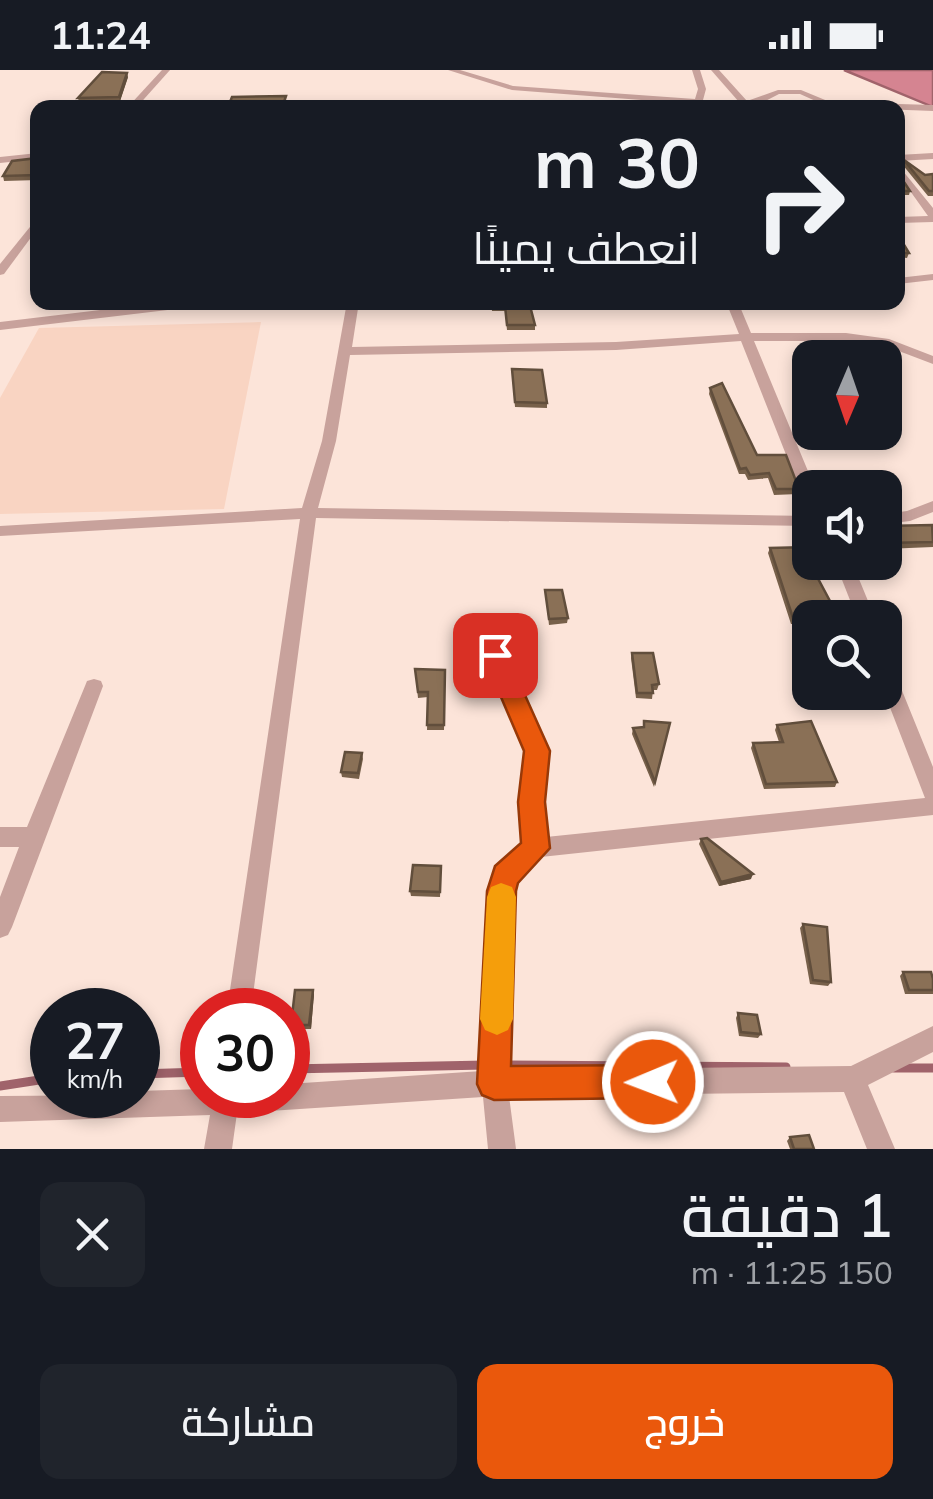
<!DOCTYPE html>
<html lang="ar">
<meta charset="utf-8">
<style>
:root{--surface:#171b24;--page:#20242c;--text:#f1f3f6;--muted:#9ea1a6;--accent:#ea580c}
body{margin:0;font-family:Mulish,Cairo,sans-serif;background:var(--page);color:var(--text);direction:rtl;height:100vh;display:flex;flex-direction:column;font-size:38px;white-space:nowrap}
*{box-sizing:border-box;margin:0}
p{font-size:32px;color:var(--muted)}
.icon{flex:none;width:55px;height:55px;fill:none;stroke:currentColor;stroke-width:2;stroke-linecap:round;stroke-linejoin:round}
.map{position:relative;height:1079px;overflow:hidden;direction:ltr}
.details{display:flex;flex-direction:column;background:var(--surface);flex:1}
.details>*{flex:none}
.top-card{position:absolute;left:30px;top:30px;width:875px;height:210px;border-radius:20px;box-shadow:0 5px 15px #0003;direction:rtl;background:#171b24;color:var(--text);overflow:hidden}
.needle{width:65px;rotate:182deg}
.tools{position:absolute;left:792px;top:270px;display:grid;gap:20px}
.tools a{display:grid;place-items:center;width:110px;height:110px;border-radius:20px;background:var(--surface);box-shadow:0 5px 15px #0003;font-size:50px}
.speed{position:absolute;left:30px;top:918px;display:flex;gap:20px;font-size:50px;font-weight:700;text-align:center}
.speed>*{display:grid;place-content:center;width:130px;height:130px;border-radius:50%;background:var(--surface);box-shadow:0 5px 15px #0003;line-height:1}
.speed small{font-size:25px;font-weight:400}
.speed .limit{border:15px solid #d22;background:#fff;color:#111}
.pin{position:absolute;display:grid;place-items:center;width:85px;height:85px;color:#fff;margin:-42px;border-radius:20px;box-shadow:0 5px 15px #0006}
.me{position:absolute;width:110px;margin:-55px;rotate:269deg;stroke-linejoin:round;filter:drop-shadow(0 0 8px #0008)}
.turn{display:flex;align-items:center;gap:35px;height:210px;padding:0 40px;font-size:45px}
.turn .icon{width:130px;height:130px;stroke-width:2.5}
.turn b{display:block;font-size:70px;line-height:85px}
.round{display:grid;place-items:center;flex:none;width:105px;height:105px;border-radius:20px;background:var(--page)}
.headline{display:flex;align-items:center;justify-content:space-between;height:170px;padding:0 40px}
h1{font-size:60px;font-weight:600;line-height:75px}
.action{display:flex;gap:20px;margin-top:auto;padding:20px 40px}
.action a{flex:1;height:115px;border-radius:20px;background:var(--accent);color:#fff;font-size:40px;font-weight:600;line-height:115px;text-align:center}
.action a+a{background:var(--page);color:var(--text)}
.status{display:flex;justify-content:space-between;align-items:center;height:70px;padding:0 50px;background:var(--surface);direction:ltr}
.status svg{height:28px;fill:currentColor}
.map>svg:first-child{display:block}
</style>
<div class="status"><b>11:24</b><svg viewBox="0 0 49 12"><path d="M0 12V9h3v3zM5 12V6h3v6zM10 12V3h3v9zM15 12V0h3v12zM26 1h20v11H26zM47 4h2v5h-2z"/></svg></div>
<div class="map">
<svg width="933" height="1079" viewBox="0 0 933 1079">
<rect width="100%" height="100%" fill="#fce4d9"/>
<!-- built -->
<polygon fill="#f9d4c2" points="261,252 224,439 0,444 0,328 39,258"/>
<!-- water -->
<polygon fill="#d58491" stroke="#a0636b" stroke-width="2.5" points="844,0 933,0 933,37"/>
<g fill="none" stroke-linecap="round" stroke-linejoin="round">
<!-- stream -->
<g stroke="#a0636b" stroke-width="9">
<polyline points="499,995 786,997"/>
<polyline points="894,998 933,998"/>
<polyline points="288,999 486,995"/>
<polyline points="138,1004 202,1002"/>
<polyline points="0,1016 52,1008"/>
</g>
<!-- street -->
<g fill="#c8a29c" fill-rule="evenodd">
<polygon points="162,0 170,0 136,38 127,38"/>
<polygon points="448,0 460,0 513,16 695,29 698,19 692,0 700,0 706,19 703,30 739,32 711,0 719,0 747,31 778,20 801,20 830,32 933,35 933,41 829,37 800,24 779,24 752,38 701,35 700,38 692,38 693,34 512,20"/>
<polygon points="38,83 38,89 0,93 0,87"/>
<polygon points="933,83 933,89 898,91 898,85"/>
<polygon points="898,95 933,138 933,152 898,153 898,147 928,146 898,104"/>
<polygon points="38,147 38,158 4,204 0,205 0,194"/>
<polygon points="933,204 933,210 898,214 898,208"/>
<polygon points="167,232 207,232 201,236 0,260 0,252"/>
<polygon points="347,232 359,232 352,277 616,272 739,264 726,232 738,232 751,263 846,263 889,269 933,286 933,294 883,275 846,271 754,271 815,418 810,418 810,430 802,425 741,271 616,280 350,285 336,371 318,438 810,446 810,456 316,448 251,940 227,940 300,449 0,466 0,456 302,438 322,371"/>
<polygon points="933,431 933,442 910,451 885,454 885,444 907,441"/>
<polygon points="835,492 852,492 875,548 857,548"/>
<polygon points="495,578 501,580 504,585 547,681 541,732 546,767 925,728 884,622 885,594 892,596 933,697 933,745 541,787 516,810 513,821 507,1000 851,996 933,956 933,982 868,1015 895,1079 867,1079 844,1022 509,1026 516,1079 488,1079 483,1027 237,1043 232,1079 204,1079 210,1045 0,1052 0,1026 138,1025 138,1021 202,1019 202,1025 288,1025 288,1014 482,1001 491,821 498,798 525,774 521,732 527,681 486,585 489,580"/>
<polygon points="94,609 101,611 103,616 12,857 8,865 0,868 0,827 19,777 0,777 0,757 27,757 85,616 87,611"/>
</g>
</g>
<!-- wall -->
<g fill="#77604a">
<polygon points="128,7 120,31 79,32 78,28"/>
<polygon points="38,88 38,110 4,111 3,106"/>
<polygon points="904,90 925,105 933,104 933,126 928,126 902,94"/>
<polygon points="898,103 910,121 909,125 898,125"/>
<polygon points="898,165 909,183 907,188 898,187"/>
<polygon points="491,232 529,232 535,255 535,260 507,260 505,241 492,241"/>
<polygon points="512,304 547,333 547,338 515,337"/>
<polygon points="710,318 757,385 799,419 798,424 774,425 768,408 748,410 745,404 739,404 709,324"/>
<polygon points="885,456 933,457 933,477 885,479"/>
<polygon points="770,478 827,501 825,507 817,507 810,554 791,554 768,483"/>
<polygon points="545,520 568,548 567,553 549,555"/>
<polygon points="632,583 659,614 657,620 653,620 652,629 636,628 631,588"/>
<polygon points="415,599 445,600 444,660 427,660 428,627 418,628"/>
<polygon points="644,651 670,653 654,717 632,664 633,658 643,657"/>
<polygon points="777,655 837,712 835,717 764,719 751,678 753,673 779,672 775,660"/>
<polygon points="362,683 363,689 359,709 342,707 341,702"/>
<polygon points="701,769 751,809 719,816 699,774"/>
<polygon points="441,796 440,827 411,826 410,821"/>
<polygon points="803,854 831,912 828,916 810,914 800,858"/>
<polygon points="903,902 933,909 933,924 905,924 900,906"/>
<polygon points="314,924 311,959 292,959 291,955"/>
<polygon points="738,943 761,964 758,968 739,966 736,948"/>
<polygon points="790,1067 814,1079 790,1079 787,1071"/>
</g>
<!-- shaded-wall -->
<g fill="#614e3c">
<polygon points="127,3 128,7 120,31 119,27"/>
<polygon points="753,804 751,809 719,816 721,812"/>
<polygon points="313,920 314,924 311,959 309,955"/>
</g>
<!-- building -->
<g fill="#8a7056" stroke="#614e3c" stroke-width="2.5">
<polygon points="102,2 127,3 119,27 78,28"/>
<polygon points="286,26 282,38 193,38 193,32 230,32 232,27"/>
<polygon points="38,88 38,105 3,106 12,91"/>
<polygon points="904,90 925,105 933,104 933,121 929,121"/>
<polygon points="898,103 910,121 898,121"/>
<polygon points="898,165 909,183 898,183"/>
<polygon points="492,232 529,232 535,255 507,255 505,236 493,237"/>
<polygon points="512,299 542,300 547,333 515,332"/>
<polygon points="722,313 757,385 786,385 799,419 776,419 769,403 750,405 746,398 740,399 710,318"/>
<polygon points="932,455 933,472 885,473 885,456"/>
<polygon points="810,477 810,492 824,492 827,501 814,501 839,548 793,548 770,478"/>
<polygon points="545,520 562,520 568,548 549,549"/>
<polygon points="632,583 653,583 659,614 652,615 653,623 637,623"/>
<polygon points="415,599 445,600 444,655 427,655 428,622 418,622"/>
<polygon points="644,651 670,653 655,712 633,658 644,657"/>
<polygon points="811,651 837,712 766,714 753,673 783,672 777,655"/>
<polygon points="345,682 362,683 358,703 341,702"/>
<polygon points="707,768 753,804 721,812 701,769"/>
<polygon points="413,795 441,796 440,822 410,821"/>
<polygon points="803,854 827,857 831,912 813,910"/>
<polygon points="903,902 931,902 933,909 933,920 909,920"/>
<polygon points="295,920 313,920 309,955 291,955"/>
<polygon points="738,943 757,945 761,964 741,962"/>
<polygon points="809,1065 814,1079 794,1079 790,1067"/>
</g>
<!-- route -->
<polygon fill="#ea580c" stroke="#983908" stroke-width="2.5" points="495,576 507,585 550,681 545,732 550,778 518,813 516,821 511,996 653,995 665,1000 670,1012 665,1023 653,1028 494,1030 482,1025 477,1014 487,821 495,796 521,773 518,732 524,681 483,585"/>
<!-- slow -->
<polygon fill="#f59e0b" points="501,813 512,817 516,827 513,949 508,960 497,965 485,960 480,949 487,827 491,817"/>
</svg>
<div class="tools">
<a><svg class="needle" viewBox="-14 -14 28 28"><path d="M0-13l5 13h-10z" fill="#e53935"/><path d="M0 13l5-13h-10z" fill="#9ea1a6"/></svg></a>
<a><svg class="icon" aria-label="sound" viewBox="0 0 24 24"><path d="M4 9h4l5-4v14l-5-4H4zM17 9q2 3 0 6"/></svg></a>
<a><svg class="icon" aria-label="search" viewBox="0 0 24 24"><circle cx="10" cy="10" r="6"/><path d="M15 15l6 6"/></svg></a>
</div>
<div class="speed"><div>27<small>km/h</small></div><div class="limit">30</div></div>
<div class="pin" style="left:495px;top:585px;background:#d93025"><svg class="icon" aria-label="arrive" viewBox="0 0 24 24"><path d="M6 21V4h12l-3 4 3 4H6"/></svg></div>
<svg class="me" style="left:653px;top:1012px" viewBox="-20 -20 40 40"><circle r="17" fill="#ea580c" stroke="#fff" stroke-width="3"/><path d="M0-11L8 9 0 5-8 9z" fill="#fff"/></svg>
<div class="top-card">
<div class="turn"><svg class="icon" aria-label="right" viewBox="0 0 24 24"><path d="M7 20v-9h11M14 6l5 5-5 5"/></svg><div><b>30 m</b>انعطف يمينًا</div></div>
</div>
</div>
<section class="details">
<div class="headline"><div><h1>1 دقيقة</h1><p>150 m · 11:25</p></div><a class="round"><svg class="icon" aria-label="close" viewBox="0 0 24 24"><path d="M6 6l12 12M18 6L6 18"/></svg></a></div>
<div class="action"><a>خروج</a><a>مشاركة</a></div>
</section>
